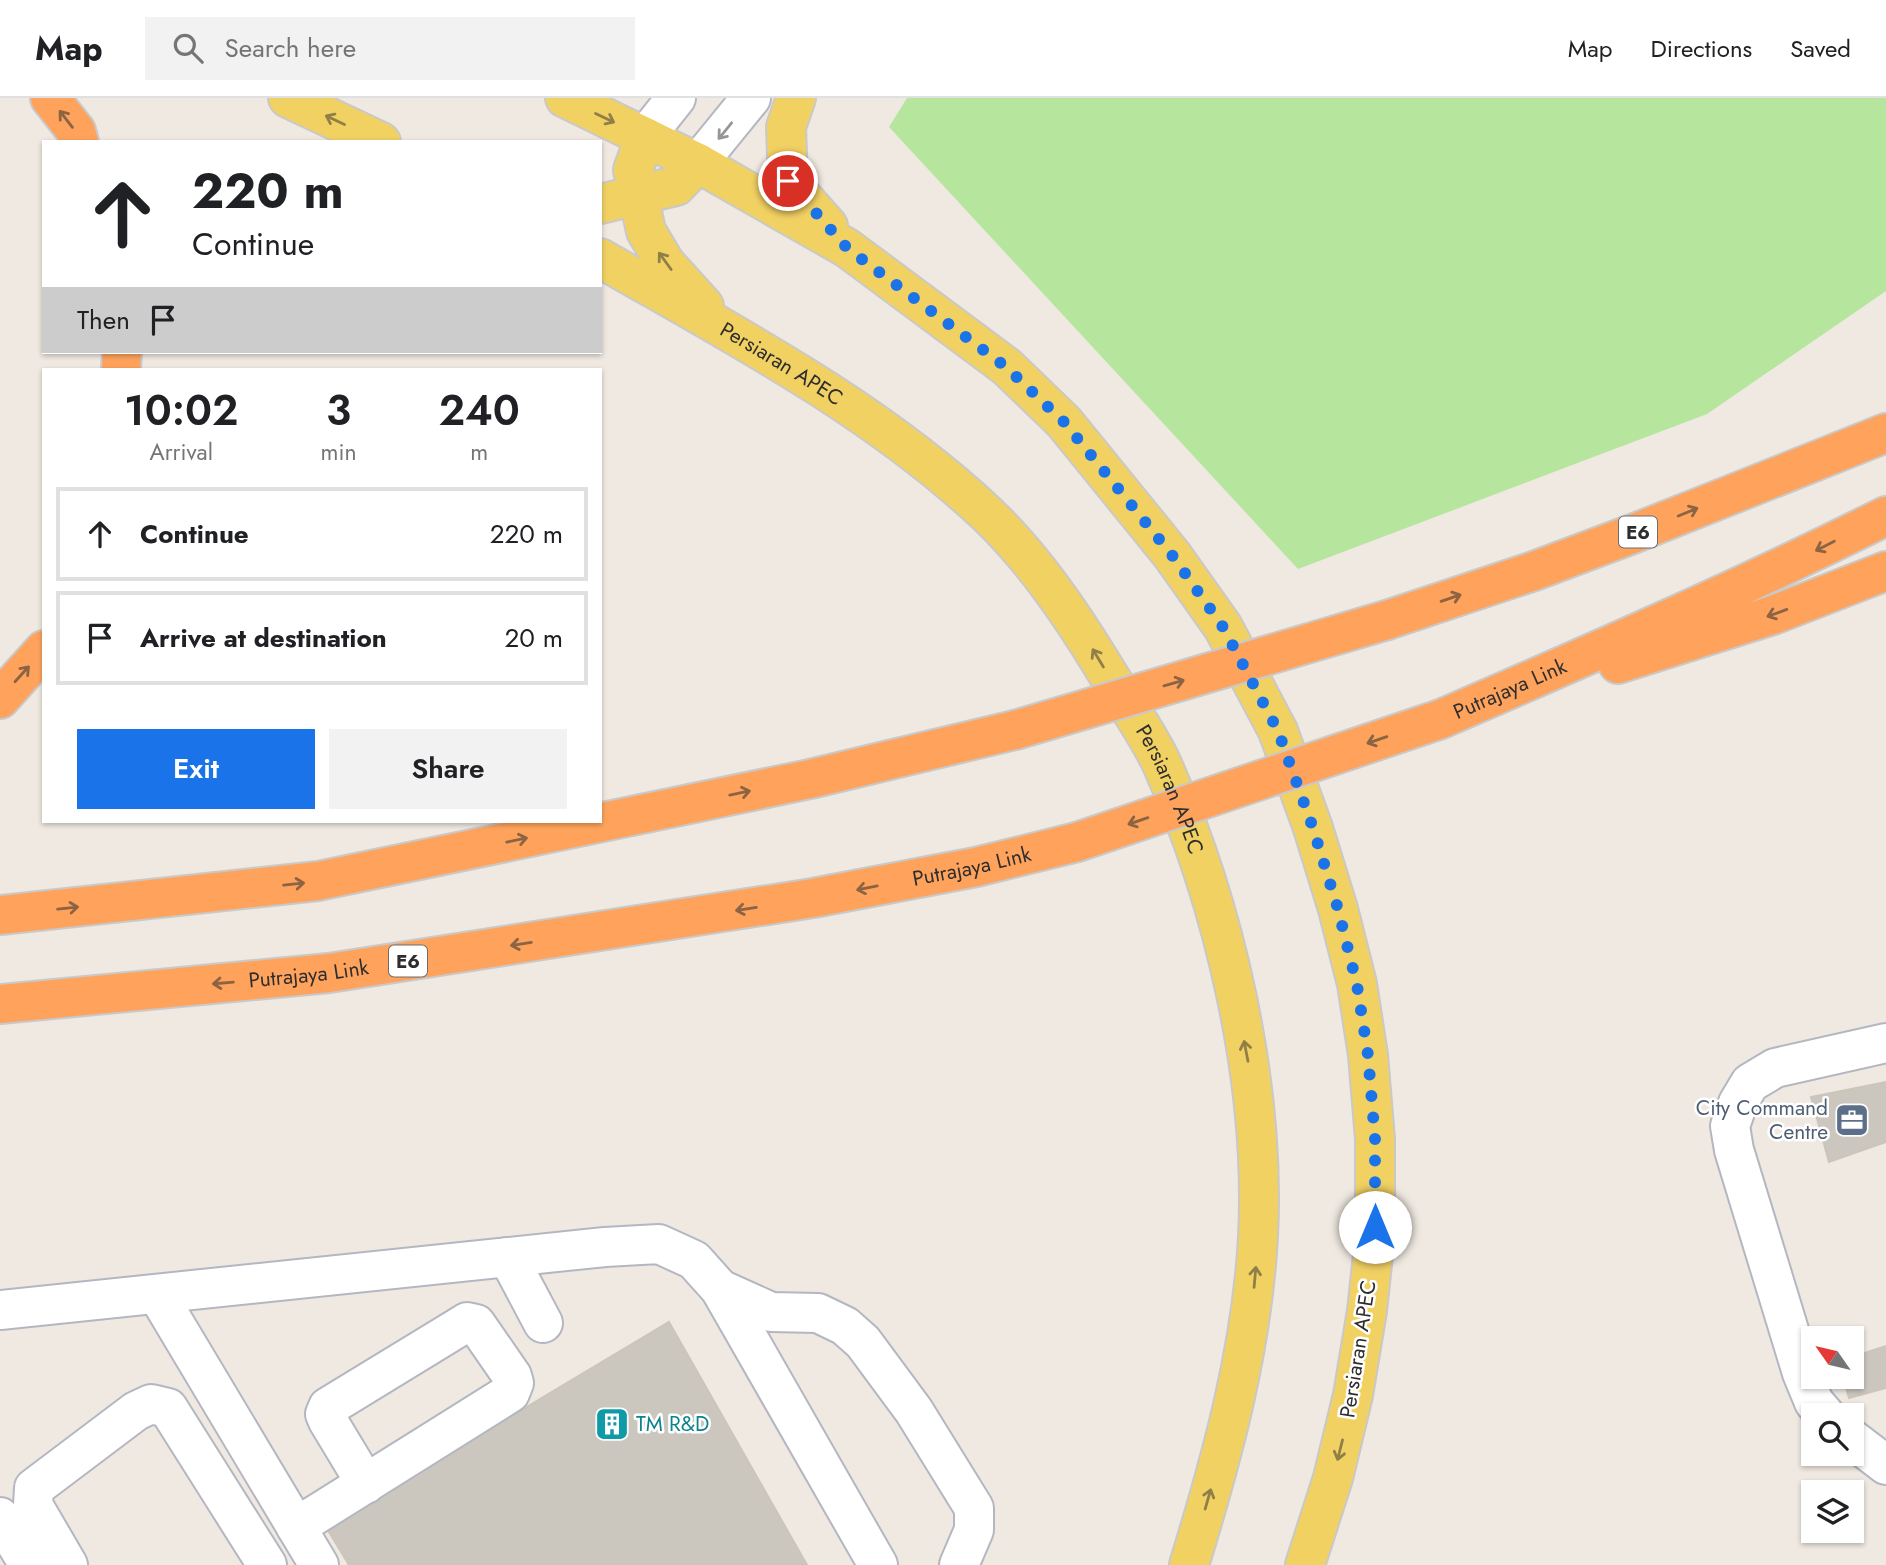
<!DOCTYPE html>
<style>
:root{--surface:#fff;--page:#f2f2f2;--text:#202124;--muted:#757577;--line:#e0e0e0;--accent:#1a73e8}
body{margin:0;font-family:Jost,sans-serif;background:var(--page);color:var(--text);height:100vh;display:flex;flex-direction:column;font-size:26px;white-space:nowrap}
*{box-sizing:border-box;margin:0}
p{font-size:23px;color:var(--muted)}
.icon{flex:none;width:38px;height:38px;fill:none;stroke:currentColor;stroke-width:2;stroke-linecap:round;stroke-linejoin:round}
.map{position:relative;flex:1;overflow:hidden}
.sheet{position:absolute;left:42px;top:270px;width:560px;height:455px;display:flex;flex-direction:column;background:var(--surface);border-radius:0px;box-shadow:0 2px 5px #0004}
.sheet>*{flex:none}
.banner{position:absolute;left:42px;top:42px;width:560px;height:214px;border-radius:0px;box-shadow:0 2px 5px #0004;background:#fff;color:var(--text);overflow:hidden}
.needle{width:46px;rotate:304deg}
.fabs{position:absolute;left:1801px;top:1228px;display:grid;gap:14px}
.fabs a{display:grid;place-items:center;width:63px;height:63px;border-radius:0px;background:var(--surface);box-shadow:0 2px 5px #0004;font-size:35px}
.pin{position:absolute;display:grid;place-items:center;width:60px;height:60px;color:#fff;margin:-30px;border:4px solid #fff;border-radius:50%;box-shadow:0 2px 7px #0007}
.me{position:absolute;width:77px;margin:-38px;rotate:0deg;stroke-linejoin:round;filter:drop-shadow(0 0 5px #0008)}
.turn{display:flex;align-items:center;gap:24px;height:147px;padding:0 35px;font-size:32px}
.turn .icon{width:91px;height:91px;stroke-width:2.5}
.turn b{display:block;font-size:49px;line-height:60px}
.then{display:flex;align-items:center;height:66px;padding:0 35px;background:#0003;gap:14px;font-size:26px}
.eta{display:flex;justify-content:space-evenly;align-items:center;height:119px;text-align:center}
.eta b{font-size:42px;font-weight:600;line-height:49px}
.primary-button{display:flex;gap:14px;margin-top:auto;padding:14px 35px}
.primary-button a{flex:1;height:80px;border-radius:0px;background:var(--accent);color:#fff;font-size:28px;font-weight:600;line-height:80px;text-align:center}
.primary-button a+a{background:var(--page);color:var(--text)}
ul{padding:0;list-style:none}
li{display:flex;align-items:center;gap:21px;height:94px;margin:0 14px 10px;padding:0 21px;border:4px solid var(--line);border-radius:0px}
li div{flex:1}
li b{display:block;font-size:26px}
li em{font-style:normal}
header{display:flex;align-items:center;gap:42px;box-sizing:border-box;height:98px;padding:0 35px;background:var(--surface);border-bottom:2px solid var(--line)}
header strong{font-size:33px}
nav{display:flex;gap:38px;margin-inline-start:auto;font-size:24px}
.search{width:490px;height:63px;background:var(--page);display:flex;align-items:center;gap:18px;box-sizing:border-box;padding:0 24px;border-radius:0px;color:var(--muted);font-size:26px}
.map>svg:first-child{display:block}
</style>
<header>
<strong>Map</strong>
<div class="search"><svg class="icon" aria-label="search" viewBox="0 0 24 24"><circle cx="10" cy="10" r="6"/><path d="M15 15l6 6"/></svg>Search here</div>
<nav><a>Map</a><a>Directions</a><a>Saved</a></nav>
</header>
<div class="map">
<svg width="1886" height="1467" viewBox="0 0 1886 1467">
<rect width="100%" height="100%" fill="#efe9e1"/>
<!-- green -->
<polygon fill="#b6e59e" points="907,0 1886,0 1886,193 1707,316 1298,471 889,29"/>
<!-- building -->
<g fill="#cbc7bf" stroke="#cbc5ba" stroke-width="2">
<polygon points="1886,984 1886,1044 1829,1064 1811,999"/>
<polygon points="669,1224 807,1467 349,1467 326,1429"/>
<polygon points="1886,1248 1886,1290 1849,1300 1843,1279 1852,1279 1852,1259"/>
</g>
<g fill="none" stroke-linecap="round" stroke-linejoin="round">
<!-- minor casing -->
<g stroke="#b4b7c1" stroke-width="42">
<g id="minor">
<polyline points="645,39 676,0"/>
<polyline points="698,65 751,0"/>
<polyline points="508,1159 543,1225"/>
<polyline points="720,1191 771,1214 818,1215 845,1228 863,1244 914,1313 974,1410 974,1432 959,1467"/>
<polyline points="157,1196 319,1467"/>
<polyline points="0,1212 605,1149 659,1146 694,1162 720,1191 878,1467"/>
<polyline points="1826,1318 1814,1304 1802,1275 1734,1052 1730,1028 1738,1005 1750,985 1775,970 1886,945"/>
<polyline points="1852,1341 1886,1367"/>
<polyline points="0,1419 29,1467"/>
<polyline points="296,1429 510,1295 514,1285 512,1278 476,1226 467,1224 459,1229 328,1309 325,1316 328,1323 366,1386"/>
<polyline points="68,1467 33,1407 34,1390 136,1313 151,1306 168,1310 267,1467"/>
</g>
</g>
<!-- major casing -->
<g stroke="#c9c9c9" stroke-width="42">
<g id="major">
<polyline points="288,0 381,44"/>
<polyline points="565,0 698,65 847,150 1007,269 1064,324 1172,457 1223,529 1278,633 1313,730 1338,811 1357,886 1368,957 1375,1041 1375,1138 1367,1213 1353,1297 1333,1380 1305,1467"/>
<polyline points="796,0 786,29 788,83 828,128"/>
<polyline points="645,39 633,72 646,133 665,165 704,208"/>
<polyline points="600,106 676,88 698,65"/>
<path id="s1" d="M 600,160 C 734,237 874,310 987,416 C 1033,460 1070,514 1103,568 C 1122,600 1145,631 1161,664 C 1224,805 1266,984 1258,1139 C 1252,1251 1222,1360 1189,1467"/>
</g>
</g>
<!-- highway casing -->
<g stroke="#c9c9c9" stroke-width="42">
<g id="highway">
<polyline points="50,0 76,33 79,44"/>
<polyline points="121,271 122,254"/>
<polyline points="1387,522 1534,473 1635,435 1886,335"/>
<polyline points="1618,566 1773,517 1886,473"/>
<polyline points="0,601 44,552"/>
<path id="s2" d="M 1441,621 C 1591,556 1740,491 1886,418"/>
<polyline points="0,817 318,783 810,681 1015,632"/>
<path id="s3" d="M 0,906 L 329,875 L 813,800 L 976,769 L 1077,744"/>
</g>
</g>
<!-- minor -->
<use href="#minor" stroke="#fff" stroke-width="38"/>
<!-- major -->
<use href="#major" stroke="#f2d163" stroke-width="38"/>
<!-- highway -->
<use href="#highway" stroke="#ffa35c" stroke-width="38"/>
<!-- highway-bridge casing -->
<g stroke="#c9c9c9" stroke-width="42" stroke-linecap="butt">
<g id="highway-bridge">
<polyline points="1015,632 1387,522"/>
<polyline points="1077,744 1441,621"/>
</g>
</g>
<!-- highway-bridge -->
<use href="#highway-bridge" stroke="#ffa35c" stroke-width="38"/>
</g>
<!-- one-way arrows -->
<defs><path id="oneway-shaft" d="M-6 0H5M1.5-3L5.5 0L1.5 3" fill="none" stroke-width="1.6" stroke-linecap="round" stroke-linejoin="round" transform="scale(1.75)"/></defs>
<g stroke="#908048">
<use href="#oneway-shaft" transform="translate(605 20) rotate(26)"/>
<use href="#oneway-shaft" transform="translate(335 22) rotate(-155)"/>
<use href="#oneway-shaft" transform="translate(665 163) rotate(-126)"/>
<use href="#oneway-shaft" transform="translate(1098 560) rotate(-121)"/>
<use href="#oneway-shaft" transform="translate(1246 953) rotate(-101)"/>
<use href="#oneway-shaft" transform="translate(1255 1179) rotate(-85)"/>
<use href="#oneway-shaft" transform="translate(1340 1352) rotate(104)"/>
<use href="#oneway-shaft" transform="translate(1208 1401) rotate(-74)"/>
</g>
<g stroke="#8c6343">
<use href="#oneway-shaft" transform="translate(66 21) rotate(-128)"/>
<use href="#oneway-shaft" transform="translate(1688 414) rotate(-22)"/>
<use href="#oneway-shaft" transform="translate(1825 448) rotate(153)"/>
<use href="#oneway-shaft" transform="translate(1451 500) rotate(-19)"/>
<use href="#oneway-shaft" transform="translate(1777 515) rotate(160)"/>
<use href="#oneway-shaft" transform="translate(22 576) rotate(-48)"/>
<use href="#oneway-shaft" transform="translate(1174 585) rotate(-16)"/>
<use href="#oneway-shaft" transform="translate(1377 642) rotate(161)"/>
<use href="#oneway-shaft" transform="translate(740 695) rotate(-12)"/>
<use href="#oneway-shaft" transform="translate(1138 723) rotate(161)"/>
<use href="#oneway-shaft" transform="translate(517 742) rotate(-12)"/>
<use href="#oneway-shaft" transform="translate(294 786) rotate(-6)"/>
<use href="#oneway-shaft" transform="translate(867 790) rotate(169)"/>
<use href="#oneway-shaft" transform="translate(68 810) rotate(-6)"/>
<use href="#oneway-shaft" transform="translate(746 811) rotate(171)"/>
<use href="#oneway-shaft" transform="translate(521 846) rotate(171)"/>
<use href="#oneway-shaft" transform="translate(223 885) rotate(175)"/>
</g>
<use stroke="#969696" href="#oneway-shaft" transform="translate(725 33) rotate(129)"/>
<g fill="none" stroke-linecap="round" stroke-linejoin="round">
<!-- route -->
<polyline stroke="#1a73e8" stroke-width="12" stroke-dasharray="0 21.6" points="788,83 847,150 1006,269 1064,324 1172,457 1223,529 1278,633 1313,730 1338,811 1357,887 1368,957 1375,1041 1375,1129"/>
</g>
<!-- icons -->
<defs>
<g id="office-square" transform="scale(1.75)"><rect x="-9" y="-9" width="18" height="18" rx="4" fill="#5c6f8a" stroke="#fff"/><path d="M-6-3h4V-5.5h4V-3h4V5H-6ZM-1-4.5V-3h2v-1.5ZM-6 0V1H6V0Z" fill="#fff"/></g>
<g id="building-square" transform="scale(1.75)"><rect x="-9" y="-9" width="18" height="18" rx="4" fill="#0f9aa8" stroke="#fff"/><path d="M-4-6H4V6H1V3H-1V6H-4ZM-2.5-4.3h1.7v1.8h-1.7ZM.8-4.3h1.7v1.8H.8ZM-2.5-1h1.7V.8h-1.7ZM.8-1h1.7V.8H.8Z" fill="#fff"/></g>
</defs>
<g fill-rule="evenodd">
<use href="#office-square" x="1852" y="1022"/>
<use href="#building-square" x="612" y="1326"/>
</g>
<g text-anchor="middle" dominant-baseline="central" stroke-width="5" stroke-linejoin="round" paint-order="stroke">
<!-- shield labels -->
<g fill="#fff" stroke="#6d6d6d" stroke-width="2">
<rect x="1619" y="418.5" width="38" height="31" rx="5"/>
<rect x="389" y="847.5" width="38" height="31" rx="5"/>
</g>
<g font-size="19" font-weight="bold" fill="#2e2e2e">
<text x="1638" y="434">E6</text>
<text x="408" y="863">E6</text>
</g>
<!-- street labels -->
<g font-size="21" fill="#2e2e2e" stroke="#fff">
<text stroke="none"><textPath href="#s1" startOffset="210">Persiaran APEC</textPath></text>
<text stroke="none"><textPath href="#s2" startOffset="75">Putrajaya Link</textPath></text>
<text stroke="none"><textPath href="#s1" startOffset="798">Persiaran APEC</textPath></text>
<text stroke="none"><textPath href="#s3" startOffset="982">Putrajaya Link</textPath></text>
<text stroke="none"><textPath href="#s3" startOffset="310">Putrajaya Link</textPath></text>
<text transform="translate(1358 1251) rotate(-81)">Persiaran APEC</text>
</g>
<!-- service labels -->
<g font-size="21" fill="#4e5e75" stroke="#fff" text-anchor="end">
<text x="1828" y="1010">City Command<tspan x="1828" dy="24">Centre</tspan></text>
</g>
<!-- culture labels -->
<g font-size="21" fill="#0d838f" stroke="#fff" text-anchor="start">
<text x="636" y="1326">TM R&amp;D</text>
</g>
</g>
</svg>
<div class="fabs">
<a><svg class="needle" viewBox="-14 -14 28 28"><path d="M0-13l5 13h-10z" fill="#e53935"/><path d="M0 13l5-13h-10z" fill="#757577"/></svg></a>
<a><svg class="icon" aria-label="search" viewBox="0 0 24 24"><circle cx="10" cy="10" r="6"/><path d="M15 15l6 6"/></svg></a>
<a><svg class="icon" aria-label="layers" viewBox="0 0 24 24"><path d="M12 4l9 5-9 5-9-5zM3 14l9 5 9-5"/></svg></a>
</div>
<div class="pin" style="left:788px;top:83px;background:#d93025"><svg class="icon" aria-label="arrive" viewBox="0 0 24 24"><path d="M6 21V4h12l-3 4 3 4H6"/></svg></div>
<svg class="me" style="left:1375px;top:1129px" viewBox="-20 -20 40 40"><circle r="19" fill="#fff"/><path d="M0-13L10 11 0 6-10 11z" fill="#1a73e8"/></svg>
<div class="banner">
<div class="turn"><svg class="icon" aria-label="ahead" viewBox="0 0 24 24"><path d="M12 20V5M6 11l6-6 6 6"/></svg><div><b>220 m</b>Continue</div></div>
<div class="then">Then<svg class="icon" aria-label="arrive" viewBox="0 0 24 24"><path d="M6 21V4h12l-3 4 3 4H6"/></svg></div>
</div>
<section class="sheet">
<div class="eta">
<div><b>10:02</b><p>Arrival</p></div>
<div><b>3</b><p>min</p></div>
<div><b>240</b><p>m</p></div>
</div>
<ul>
<li><svg class="icon" aria-label="ahead" viewBox="0 0 24 24"><path d="M12 20V5M6 11l6-6 6 6"/></svg><div><b>Continue</b></div><em>220 m</em></li>
<li><svg class="icon" aria-label="arrive" viewBox="0 0 24 24"><path d="M6 21V4h12l-3 4 3 4H6"/></svg><div><b>Arrive at destination</b></div><em>20 m</em></li>
</ul>
<div class="primary-button"><a>Exit</a><a>Share</a></div>
</section>
</div>
